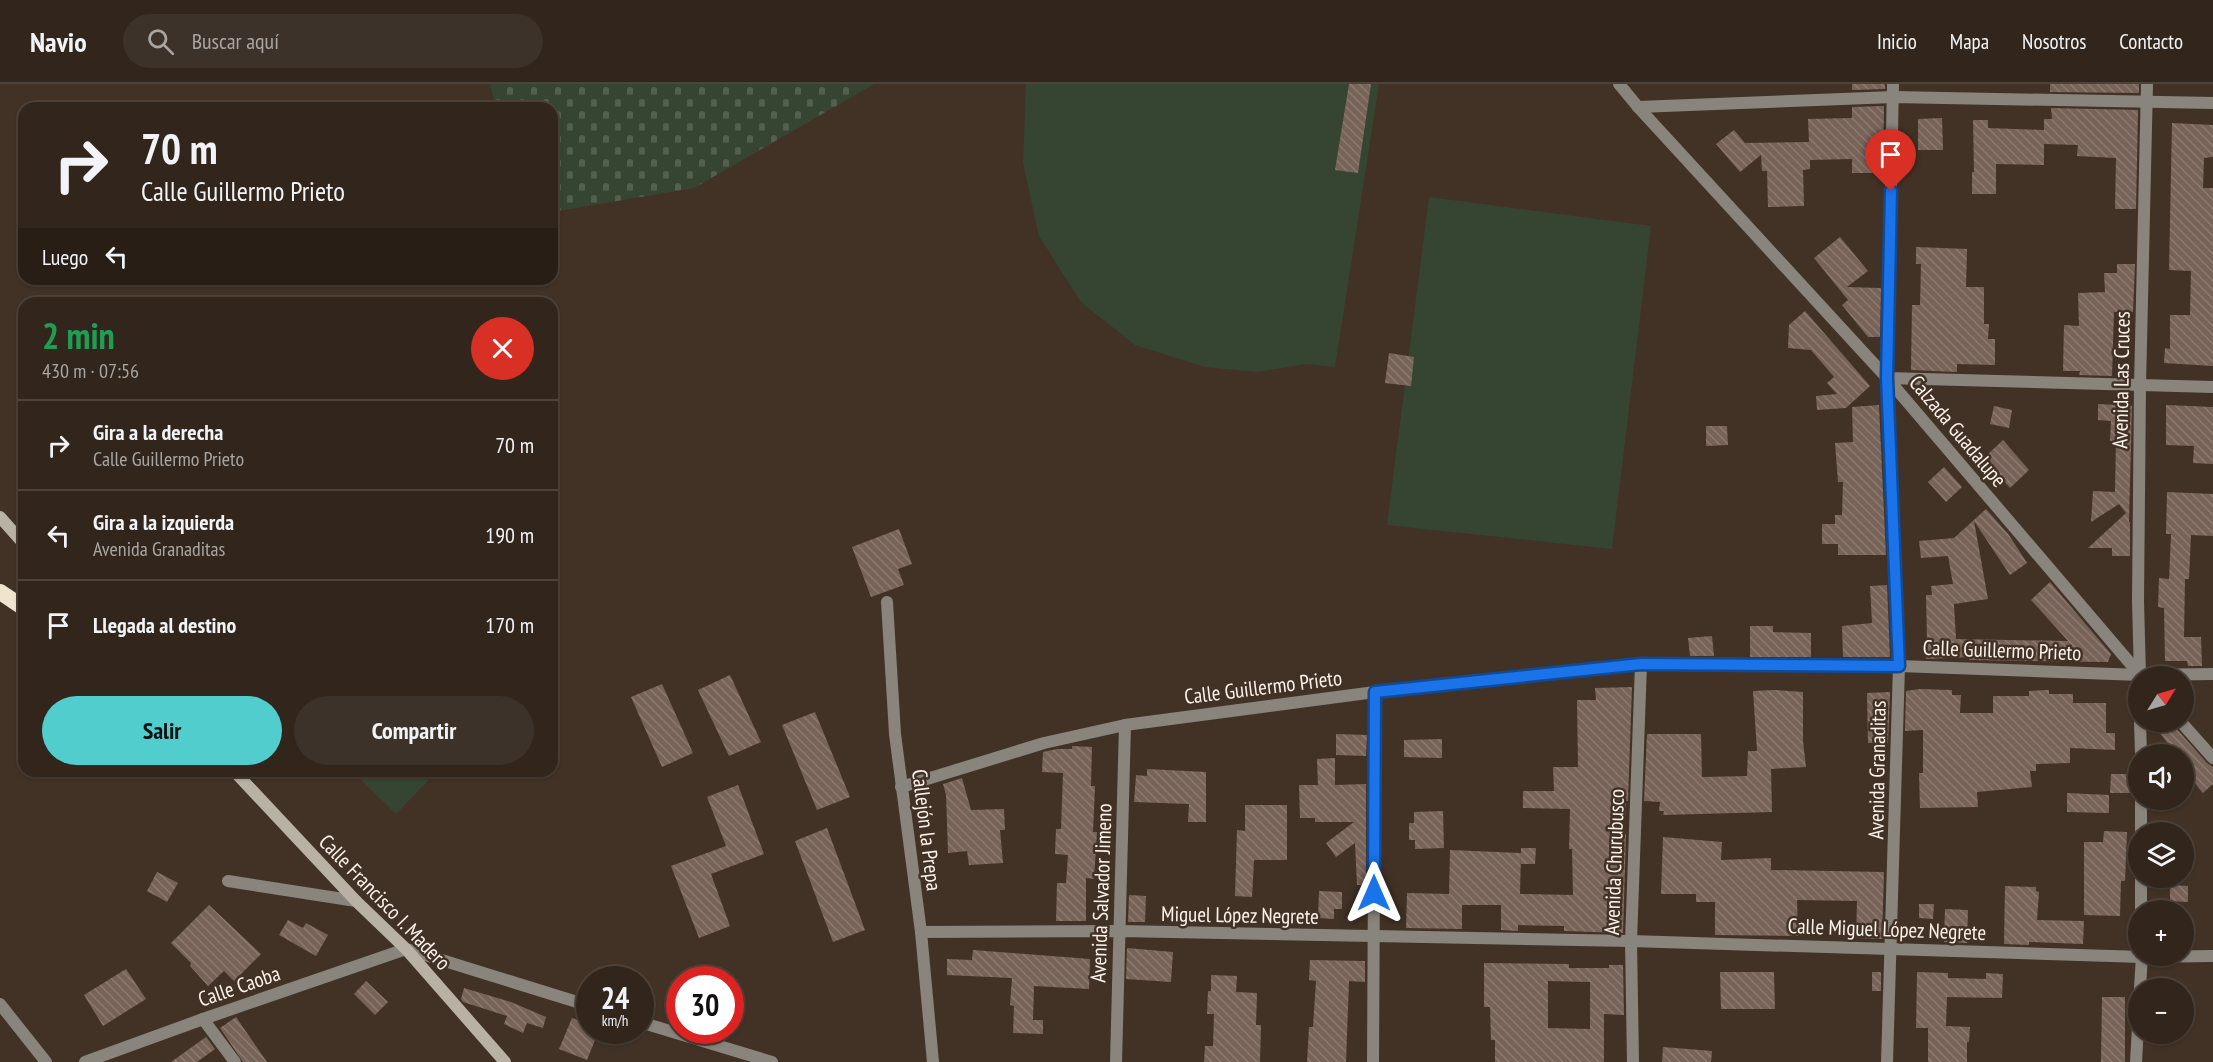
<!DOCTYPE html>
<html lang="es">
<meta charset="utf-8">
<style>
:root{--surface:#32261c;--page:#3d3229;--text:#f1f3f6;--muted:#a8a5a3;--line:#4d433b;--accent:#52cdce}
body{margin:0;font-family:"PT Sans Narrow",sans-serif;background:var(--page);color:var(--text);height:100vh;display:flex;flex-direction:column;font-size:22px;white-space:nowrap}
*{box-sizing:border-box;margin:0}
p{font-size:20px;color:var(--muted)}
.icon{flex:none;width:33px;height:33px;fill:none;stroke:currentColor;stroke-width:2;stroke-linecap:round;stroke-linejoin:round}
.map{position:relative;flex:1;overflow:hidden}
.sheet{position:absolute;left:18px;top:213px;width:540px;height:480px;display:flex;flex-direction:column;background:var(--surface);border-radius:18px;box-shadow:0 2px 4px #0004,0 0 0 2px var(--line)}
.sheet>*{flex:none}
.top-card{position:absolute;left:18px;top:18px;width:540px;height:183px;border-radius:18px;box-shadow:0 2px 4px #0004,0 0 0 2px var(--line);background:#32261c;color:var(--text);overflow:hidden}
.needle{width:39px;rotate:53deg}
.controls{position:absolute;left:2128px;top:582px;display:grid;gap:12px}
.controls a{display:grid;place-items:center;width:66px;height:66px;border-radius:50%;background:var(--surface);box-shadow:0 2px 4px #0004,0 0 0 2px var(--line);font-size:30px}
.speed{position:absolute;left:576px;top:882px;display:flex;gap:12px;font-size:30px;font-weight:700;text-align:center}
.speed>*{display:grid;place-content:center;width:78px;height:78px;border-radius:50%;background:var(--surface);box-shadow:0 2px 4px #0004,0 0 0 2px var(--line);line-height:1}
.speed small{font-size:15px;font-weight:400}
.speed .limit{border:9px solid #d22;background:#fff;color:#111}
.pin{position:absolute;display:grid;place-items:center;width:51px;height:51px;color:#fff;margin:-62px -26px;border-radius:50% 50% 50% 0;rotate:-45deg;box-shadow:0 0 6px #0007}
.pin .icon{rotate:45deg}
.me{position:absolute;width:66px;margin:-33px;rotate:0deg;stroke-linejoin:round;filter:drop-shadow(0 0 4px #0008)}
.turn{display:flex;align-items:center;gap:21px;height:126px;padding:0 24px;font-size:27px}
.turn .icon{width:78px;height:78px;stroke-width:2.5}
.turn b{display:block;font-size:42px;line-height:51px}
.then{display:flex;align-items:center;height:57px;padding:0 24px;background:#0003;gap:12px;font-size:22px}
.round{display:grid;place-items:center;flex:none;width:63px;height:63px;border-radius:32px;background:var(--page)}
.overview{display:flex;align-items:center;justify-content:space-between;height:102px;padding:0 24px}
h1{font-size:36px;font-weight:700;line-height:45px;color:#1e9e55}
.primary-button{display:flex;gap:12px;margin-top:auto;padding:12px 24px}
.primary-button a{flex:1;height:69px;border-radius:36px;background:var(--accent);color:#111;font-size:24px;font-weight:700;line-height:69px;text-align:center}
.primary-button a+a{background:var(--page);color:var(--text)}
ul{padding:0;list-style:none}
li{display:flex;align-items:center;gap:18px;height:90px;padding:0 24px;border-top:2px solid var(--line)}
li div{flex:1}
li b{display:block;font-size:22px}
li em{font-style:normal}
header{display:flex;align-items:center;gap:36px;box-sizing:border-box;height:84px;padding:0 30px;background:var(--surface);border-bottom:2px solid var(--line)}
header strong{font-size:28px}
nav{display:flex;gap:33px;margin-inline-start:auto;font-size:21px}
.search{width:420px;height:54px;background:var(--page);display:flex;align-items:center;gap:15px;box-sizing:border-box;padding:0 21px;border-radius:33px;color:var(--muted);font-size:22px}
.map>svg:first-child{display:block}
</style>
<header>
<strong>Navio</strong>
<div class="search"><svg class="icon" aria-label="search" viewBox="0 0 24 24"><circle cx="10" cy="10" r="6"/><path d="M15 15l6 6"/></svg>Buscar aquí</div>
<nav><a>Inicio</a><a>Mapa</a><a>Nosotros</a><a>Contacto</a></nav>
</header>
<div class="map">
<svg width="2213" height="978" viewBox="0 0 2213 978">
<defs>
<pattern id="cemetery-stones" width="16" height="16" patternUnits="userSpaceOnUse" patternTransform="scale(1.5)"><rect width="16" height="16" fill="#364531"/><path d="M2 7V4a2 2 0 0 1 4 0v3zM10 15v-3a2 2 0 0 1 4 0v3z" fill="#54604f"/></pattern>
<pattern id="building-back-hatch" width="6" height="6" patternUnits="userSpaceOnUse" patternTransform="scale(1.5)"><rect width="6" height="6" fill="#786359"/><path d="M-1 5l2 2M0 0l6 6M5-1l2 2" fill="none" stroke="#8c7a71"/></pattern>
</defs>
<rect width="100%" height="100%" fill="#423226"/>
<!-- cemetery -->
<polygon fill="url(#cemetery-stones)" points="490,0 874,0 694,104 552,128 552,24 496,24"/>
<!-- pitch -->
<g fill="#364531">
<polygon points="1026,0 1379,0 1335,283 1306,280 1257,288 1205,283 1135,261 1081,218 1039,152 1023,79"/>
<polygon points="1429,113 1651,142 1612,465 1387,441"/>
<polygon points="352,687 437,687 396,730"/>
</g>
<!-- building -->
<g fill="url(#building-back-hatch)" fill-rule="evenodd">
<polygon points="1349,0 1371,0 1358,89 1335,86"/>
<polygon points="1852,0 1885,0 1885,5 1852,6"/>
<polygon points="2050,0 2139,0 2139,9 2050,8"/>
<polygon points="1884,22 1883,89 1852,89 1852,75 1810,76 1810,85 1803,86 1804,122 1768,123 1767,87 1762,87 1761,71 1740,88 1716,60 1734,46 1745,59 1809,58 1808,35 1852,34 1852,23"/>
<polygon points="2051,24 2138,26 2136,125 2115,125 2116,74 2077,72 2078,61 2044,60 2044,81 1996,80 1996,110 1972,110 1972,88 1974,88 1973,36 1988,36 1988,44 2044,46 2044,35 2052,35"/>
<polygon points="1942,34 1943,66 1918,66 1918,35"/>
<polygon points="2172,39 2213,41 2213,73 2204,74 2203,104 2213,104 2213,282 2164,279 2165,264 2170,265 2170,231 2190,231 2191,187 2169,186"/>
<polygon points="1840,153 1868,187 1847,203 1881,204 1880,253 1868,253 1842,221 1848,216 1814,174"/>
<polygon points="1916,163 1967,165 1966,203 1984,203 1984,240 1989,240 1988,255 1995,255 1995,281 1957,280 1957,288 1911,286 1912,221 1920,221 1921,180 1916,180"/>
<polygon points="2117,180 2135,180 2133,228 2114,228 2112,292 2079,291 2080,287 2063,287 2064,241 2079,242 2078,209 2105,208 2104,189 2117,189"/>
<polygon points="1805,227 1870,302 1846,324 1817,326 1816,312 1837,310 1827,299 1834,293 1811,266 1788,264 1789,241"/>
<polygon points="1389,269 1414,273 1411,302 1385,299"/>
<polygon points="2098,320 2132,322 2129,438 2130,438 2130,472 2112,472 2112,464 2088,464 2126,429 2119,420 2091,438 2093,407 2115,408 2116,357 2110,357 2111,337 2098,336"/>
<polygon points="1879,321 1886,471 1838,471 1838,460 1822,460 1822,440 1835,440 1835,431 1842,431 1843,398 1838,398 1835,359 1853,358 1852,323"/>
<polygon points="2166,321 2213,323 2213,380 2193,379 2194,362 2166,361"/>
<polygon points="1994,322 2012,326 2009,344 1990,340"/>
<polygon points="1706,342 1727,342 1728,361 1706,362"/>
<polygon points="2003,356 2029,386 2010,404 1984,374"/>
<polygon points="1944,383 1962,403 1946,418 1928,398"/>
<polygon points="2167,408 2213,410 2213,452 2191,451 2189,495 2185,495 2184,553 2201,553 2202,582 2188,582 2187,577 2165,577 2164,524 2158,523 2159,494 2169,495 2171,450 2166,450"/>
<polygon points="1986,425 2009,451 2027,479 2010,491 1974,437 1988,515 1954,520 1956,555 2068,557 2031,516 2050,498 2111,570 2108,578 1971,576 1969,576 1969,573 1926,575 1924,557 1927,557 1926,511 1932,511 1931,502 1953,500 1948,472 1921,474 1919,457 1954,454"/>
<polygon points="899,445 912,480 898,485 904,501 871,513 852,463"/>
<polygon points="1887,501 1890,573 1843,573 1842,542 1872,539 1870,502"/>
<polygon points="1750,542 1773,542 1773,548 1811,549 1811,573 1750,573"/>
<polygon points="1712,552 1714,572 1690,572 1688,554"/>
<polygon points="730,591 761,658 729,672 698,606"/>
<polygon points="662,600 693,669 662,683 631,613"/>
<polygon points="1632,603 1628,717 1626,717 1626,731 1621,732 1621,750 1626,750 1623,849 1564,847 1564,842 1518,841 1518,847 1501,846 1501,821 1462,821 1462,845 1406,844 1407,809 1449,810 1450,766 1521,769 1520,810 1573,811 1572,765 1569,765 1570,725 1523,724 1523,707 1554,707 1553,683 1578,683 1577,616 1596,616 1595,604"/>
<polygon points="1920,605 1952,606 1952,611 1961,611 1960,629 1993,629 1993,612 2029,612 2029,607 2049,606 2049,610 2073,610 2073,619 2106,619 2106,649 2115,649 2115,666 2070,664 2070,679 2036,680 2036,687 2030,687 2032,703 1977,708 1978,723 1920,724 1919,689 1923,689 1923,646 1905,647 1906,607"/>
<polygon points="1775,606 1803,608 1803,657 1806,683 1771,685 1772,728 1663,731 1664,727 1659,727 1660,718 1644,717 1647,650 1701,650 1702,693 1747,692 1748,667 1757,667 1753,607"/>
<polygon points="1890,608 1888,659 1868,659 1867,609"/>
<polygon points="815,628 850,713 817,726 782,641"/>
<polygon points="2173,638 2175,643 2207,679 2213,683 2213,700 2203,709 2185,687 2188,685 2184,680 2184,670 2176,670 2159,648"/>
<polygon points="1336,650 1367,651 1366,672 1336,671"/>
<polygon points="1442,655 1442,674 1404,673 1404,656"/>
<polygon points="1072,662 1092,663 1091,702 1095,702 1093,748 1097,748 1094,795 1086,794 1086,837 1056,837 1057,799 1066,799 1068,771 1055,770 1056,745 1061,745 1063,689 1042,688 1043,668 1057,665 1072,665"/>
<polygon points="1335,674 1335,701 1366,700 1366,801 1357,801 1355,759 1336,773 1326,759 1354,738 1315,738 1315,734 1300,734 1299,701 1318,701 1317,675"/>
<polygon points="1147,685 1206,688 1206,738 1188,738 1189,720 1134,718 1136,691 1147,692"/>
<polygon points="2111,690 2132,690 2131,709 2110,709"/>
<polygon points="962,694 971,726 1004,725 1005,746 1000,746 1003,779 969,781 967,767 948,769 946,711 943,700"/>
<polygon points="738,701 764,770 711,790 730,842 699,854 671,782 726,762 707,713"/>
<polygon points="2067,709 2109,711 2109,729 2067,728"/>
<polygon points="1245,721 1287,721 1287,776 1254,776 1252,813 1235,812 1237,746 1245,747"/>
<polygon points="1443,727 1444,764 1415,765 1415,756 1409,756 1409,739 1414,739 1414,728"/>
<polygon points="827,744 865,846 833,858 795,757"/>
<polygon points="2104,747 2127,748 2125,797 2121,797 2120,832 2084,831 2084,758 2103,758"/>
<polygon points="1663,753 1722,758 1721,776 1771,774 1771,786 1884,788 1882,855 1856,854 1857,817 1797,816 1798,852 1715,851 1715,818 1696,818 1696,810 1661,810"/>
<polygon points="1521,764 1536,764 1535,780 1521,780"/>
<polygon points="157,788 178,799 167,818 147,807"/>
<polygon points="2170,801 2188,802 2188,818 2170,817"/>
<polygon points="2005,802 2036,803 2036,807 2039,808 2037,836 2084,837 2083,860 2029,858 2029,861 2004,860"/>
<polygon points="1319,807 1342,808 1342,825 1334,825 1334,835 1318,834"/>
<polygon points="1129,811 1146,812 1145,838 1128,838"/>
<polygon points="1919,820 1934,820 1933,835 1919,834"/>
<polygon points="209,821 261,870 234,897 224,887 208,902 190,882 191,879 171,859"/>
<polygon points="1945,825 1968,826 1967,859 1944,858"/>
<polygon points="288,836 303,844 306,839 328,851 316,872 279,851"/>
<polygon points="1127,864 1173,868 1171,898 1126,895"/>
<polygon points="973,866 1090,875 1089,905 1034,902 1033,936 1043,936 1043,950 1013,949 1014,922 1010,921 1012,894 947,891 947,875 972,876"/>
<polygon points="1310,876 1365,877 1365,898 1349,897 1346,978 1307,978 1309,943 1313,943 1316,897 1309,896"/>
<path d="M 1484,879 L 1569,880 L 1569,884 L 1609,884 L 1609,881 L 1623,881 L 1624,931 L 1604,930 L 1604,978 L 1495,978 L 1495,956 L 1491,956 L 1490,923 L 1484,923 ZM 1548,897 L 1590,898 L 1590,945 L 1548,944 Z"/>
<polygon points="126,885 146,915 103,942 84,911"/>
<polygon points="1720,888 1774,888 1775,925 1721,925"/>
<rect x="1872" y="888" width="9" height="19"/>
<polygon points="1917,888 1948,889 1948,894 1986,895 1986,889 2003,890 2002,914 1947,913 1946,942 1970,943 1969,958 1967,958 1967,978 1928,978 1928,944 1916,944"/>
<polygon points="1211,891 1237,892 1236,908 1257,909 1256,941 1261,941 1260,978 1204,978 1205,962 1213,962 1214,930 1207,930 1208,907 1211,907"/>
<polygon points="366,897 388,918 375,931 354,910"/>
<polygon points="464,904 511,918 546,933 543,944 527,939 523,949 504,940 507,932 463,918 461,915"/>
<polygon points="2102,913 2125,913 2125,978 2101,978"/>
<polygon points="236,933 267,978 243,978 220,944"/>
<polygon points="572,934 590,941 590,946 599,946 587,976 559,965"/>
<polygon points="206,953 215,965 197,978 171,978"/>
<polygon points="1663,963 1712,967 1711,978 1662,978"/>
</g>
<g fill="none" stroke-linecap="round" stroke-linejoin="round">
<!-- minor -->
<g stroke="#89857c" stroke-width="12">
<polyline points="1619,0 1638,23 1887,294 2141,592"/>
<polyline points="1638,23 1893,13 2213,19"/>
<polyline points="1887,294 2213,303"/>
<polyline points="887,518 895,650 921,848 933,978"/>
<polyline points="2181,638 2213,674"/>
<polyline points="901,703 1044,659 1125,641 1375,608 1641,580 1899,582 2140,591 2213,590"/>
<polyline points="228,797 356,817"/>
<polyline points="921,848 1120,847 1631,857 2142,873 2213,872"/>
<polyline points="0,920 46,978"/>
<polyline points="203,935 235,978"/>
<polyline points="640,938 772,978"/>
<polyline points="85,978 203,935 406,865 590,922"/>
<polyline points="1116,978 1125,641"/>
<polyline points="1373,978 1375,608"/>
<polyline points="1633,978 1631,857 1641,580"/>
<polyline points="1887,978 1899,582 1887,294 1893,0"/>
</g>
<!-- tertiary -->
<g stroke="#89857c" stroke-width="12">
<polyline points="2140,592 2138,517 2140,302 2147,0"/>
<polyline points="2140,638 2141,670"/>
<polyline points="2141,716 2141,748"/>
<polyline points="2141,794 2141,826"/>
<polyline points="2140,904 2142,872"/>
<polyline points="2136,978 2139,925"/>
</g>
<!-- secondary -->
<g stroke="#b9b2a4" stroke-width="12">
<polyline points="0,433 24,460"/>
<polyline points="234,687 356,817 406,865 505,978"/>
</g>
<!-- trunk -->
<polyline stroke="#eee4d0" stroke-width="16" points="0,508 24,524"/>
</g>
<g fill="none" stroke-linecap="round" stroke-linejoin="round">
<!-- route casing -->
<g stroke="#114b97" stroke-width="15">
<polyline id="route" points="1374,809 1375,608 1641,580 1899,582 1887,294 1891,107"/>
</g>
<!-- route -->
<use href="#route" stroke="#1a73e8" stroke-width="10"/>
</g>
<g text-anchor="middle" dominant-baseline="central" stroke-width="5" stroke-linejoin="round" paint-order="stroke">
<!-- street labels -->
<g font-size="21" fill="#fdf2eb" stroke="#423226">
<text transform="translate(2121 296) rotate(-89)">Avenida Las Cruces</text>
<text transform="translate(1958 347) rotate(50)">Calzada Guadalupe</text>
<text transform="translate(2002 566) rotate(2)">Calle Guillermo Prieto</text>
<text transform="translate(1263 603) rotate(-7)">Calle Guillermo Prieto</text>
<text transform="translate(1877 686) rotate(-89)">Avenida Granaditas</text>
<text transform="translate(927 746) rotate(83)">Callejón la Prepa</text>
<text transform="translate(1614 778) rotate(-88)">Avenida Churubusco</text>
<text transform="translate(1101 809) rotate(-88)">Avenida Salvador Jimeno</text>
<text transform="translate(385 818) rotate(46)">Calle Francisco I. Madero</text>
<text transform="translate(1240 831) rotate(1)">Miguel López Negrete</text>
<text transform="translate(1887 845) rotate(2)">Calle Miguel López Negrete</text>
<text transform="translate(239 902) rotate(-19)">Calle Caoba</text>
</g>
</g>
</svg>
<div class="controls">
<a><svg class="needle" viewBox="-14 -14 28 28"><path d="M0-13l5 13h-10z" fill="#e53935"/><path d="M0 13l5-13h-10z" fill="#a8a5a3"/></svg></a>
<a><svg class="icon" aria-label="sound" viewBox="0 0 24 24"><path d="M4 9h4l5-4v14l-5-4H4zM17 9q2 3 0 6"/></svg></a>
<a><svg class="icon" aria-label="layers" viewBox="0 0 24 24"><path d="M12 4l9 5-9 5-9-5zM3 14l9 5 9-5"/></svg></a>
<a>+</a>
<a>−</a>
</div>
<div class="speed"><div>24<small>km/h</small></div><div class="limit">30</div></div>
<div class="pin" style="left:1891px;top:107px;background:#d93025"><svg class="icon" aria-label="arrive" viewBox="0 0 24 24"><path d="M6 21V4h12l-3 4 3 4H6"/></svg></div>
<svg class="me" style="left:1374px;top:809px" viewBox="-20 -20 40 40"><path d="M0-17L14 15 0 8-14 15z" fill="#1a73e8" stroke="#fff" stroke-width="4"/></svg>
<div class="top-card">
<div class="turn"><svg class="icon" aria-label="right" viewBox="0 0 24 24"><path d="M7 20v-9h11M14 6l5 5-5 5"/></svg><div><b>70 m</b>Calle Guillermo Prieto</div></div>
<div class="then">Luego<svg class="icon" aria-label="left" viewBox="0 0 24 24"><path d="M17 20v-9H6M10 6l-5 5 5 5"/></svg></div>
</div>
<section class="sheet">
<div class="overview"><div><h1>2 min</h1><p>430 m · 07:56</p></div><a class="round" style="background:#d93025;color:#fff"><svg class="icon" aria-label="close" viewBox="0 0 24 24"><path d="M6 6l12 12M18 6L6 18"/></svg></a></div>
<ul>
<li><svg class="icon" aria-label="right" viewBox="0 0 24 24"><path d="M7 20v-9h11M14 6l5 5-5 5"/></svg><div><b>Gira a la derecha</b><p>Calle Guillermo Prieto</p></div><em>70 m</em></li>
<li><svg class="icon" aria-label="left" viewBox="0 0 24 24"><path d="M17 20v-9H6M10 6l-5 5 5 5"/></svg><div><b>Gira a la izquierda</b><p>Avenida Granaditas</p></div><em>190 m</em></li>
<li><svg class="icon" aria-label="arrive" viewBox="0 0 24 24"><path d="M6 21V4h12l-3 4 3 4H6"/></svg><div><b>Llegada al destino</b></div><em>170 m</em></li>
</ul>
<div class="primary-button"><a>Salir</a><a>Compartir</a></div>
</section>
</div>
